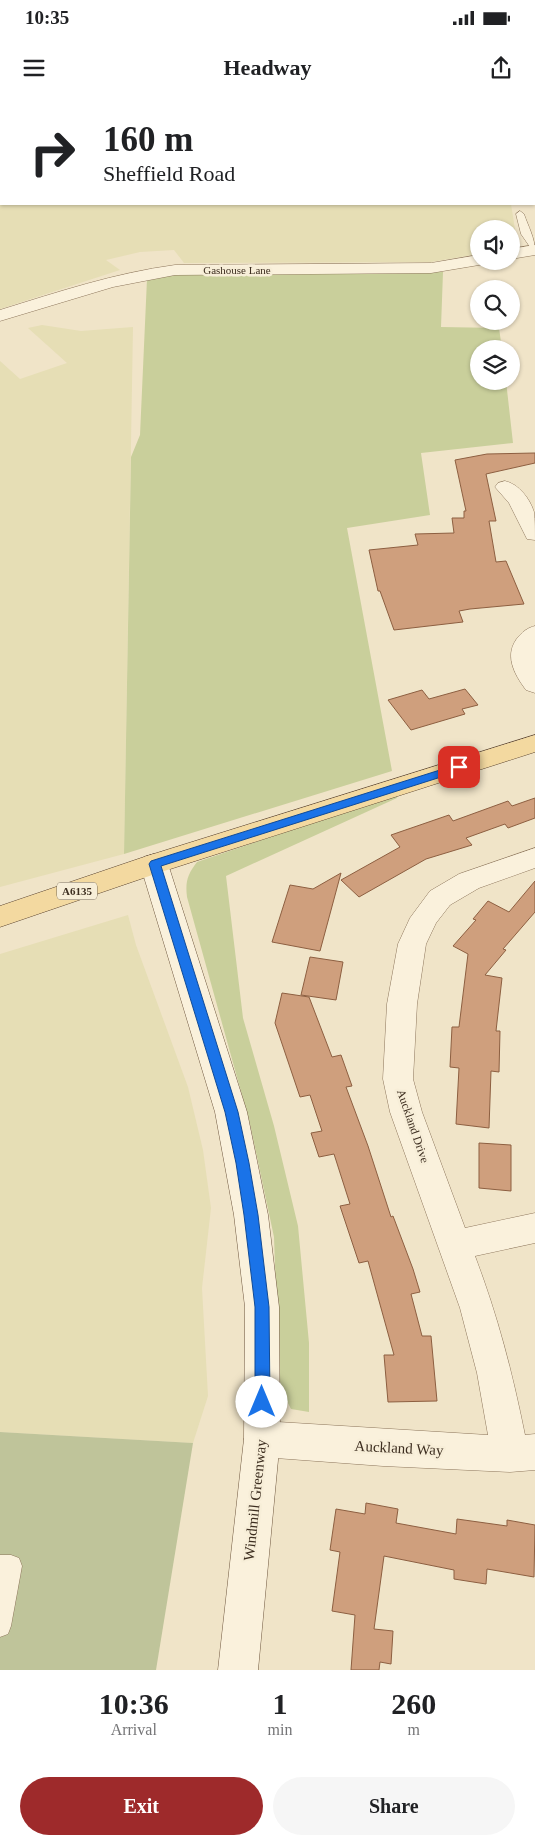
<!DOCTYPE html>
<style>
:root{--surface:#fff;--page:#f6f6f6;--text:#202124;--muted:#757577;--accent:#9e2a2b}
body{margin:0;font-family:"Times New Roman",serif;background:var(--page);color:var(--text);height:100vh;display:flex;flex-direction:column;font-size:19px;white-space:nowrap}
*{box-sizing:border-box;margin:0}
p{font-size:16px;color:var(--muted)}
.icon{flex:none;width:28px;height:28px;fill:none;stroke:currentColor;stroke-width:2;stroke-linecap:round;stroke-linejoin:round}
.map{position:relative;height:1570px;overflow:hidden}
.details{display:flex;flex-direction:column;background:var(--surface);flex:1}
.details>*{flex:none}
.top-card{position:absolute;left:0px;top:0px;width:535px;height:105px;box-shadow:0 1px 4px #0004;background:#fff;color:var(--text);overflow:hidden}
.buttons{position:absolute;left:470px;top:120px;display:grid;gap:10px}
.buttons a{display:grid;place-items:center;width:50px;height:50px;border-radius:50%;background:var(--surface);box-shadow:0 1px 4px #0004;font-size:25px}
.pin{position:absolute;display:grid;place-items:center;width:42px;height:42px;color:#fff;margin:-21px;border-radius:10px;box-shadow:0 2px 8px #0006}
.me{position:absolute;width:55px;margin:-28px;rotate:0deg;stroke-linejoin:round;filter:drop-shadow(0 0 4px #0008)}
.turn{display:flex;align-items:center;gap:18px;height:105px;padding:0 20px;font-size:22px}
.turn .icon{width:65px;height:65px;stroke-width:2.5}
.turn b{display:block;font-size:35px;line-height:42px}
.eta{display:flex;justify-content:space-evenly;align-items:center;height:85px;text-align:center}
.eta b{font-size:30px;font-weight:700;line-height:35px}
.action{display:flex;gap:10px;margin-top:auto;padding:10px 20px}
.action a{flex:1;height:58px;border-radius:30px;background:var(--accent);color:#fff;font-size:20px;font-weight:700;line-height:58px;text-align:center}
.action a+a{background:var(--page);color:var(--text)}
.status{display:flex;justify-content:space-between;align-items:center;height:35px;padding:0 25px;background:var(--surface);direction:ltr}
.status svg{height:14px;fill:currentColor}
header{display:flex;justify-content:space-between;align-items:center;height:65px;padding:0 20px;background:var(--surface);font-size:22px;font-weight:700}
.map>svg:first-child{display:block}
</style>
<div class="status"><b>10:35</b><svg viewBox="0 0 49 12"><path d="M0 12V9h3v3zM5 12V6h3v6zM10 12V3h3v9zM15 12V0h3v12zM26 1h20v11H26zM47 4h2v5h-2z"/></svg></div>
<header><svg class="icon" aria-label="menu" viewBox="0 0 24 24"><path d="M4 6h16M4 12h16M4 18h16"/></svg>Headway<svg class="icon" aria-label="share" viewBox="0 0 24 24"><path d="M12 15V3M7 8l5-5 5 5M5 13v7h14v-7"/></svg></header>
<div class="map">
<svg width="535" height="1570" viewBox="0 0 535 1570">
<rect width="100%" height="100%" fill="#f0e4c8"/>
<!-- farmland -->
<g fill="#e6deb5">
<polygon points="76,0 535,0 535,78 534,1 74,1"/>
<polygon points="0,35 1,104 511,104 518,148 511,149 511,129 479,129 479,154 431,162 184,163 174,150 140,152 106,160 120,170 0,209"/>
<polygon points="42,225 81,231 133,227 124,754 0,787 0,261 20,279 67,263 28,228"/>
<polygon points="128,815 136,845 188,987 203,1050 211,1108 202,1188 208,1296 193,1343 0,1332 0,854"/>
</g>
<!-- green -->
<g fill="#c9cf9b">
<polygon points="443,172 441,227 499,228 502,249 479,249 479,281 506,281 513,343 421,353 430,415 347,428 392,671 124,754 131,357 140,335 147,179 180,173"/>
<path d="M 397,694 L 397,698 L 226,776 L 243,918 L 274,1026 L 298,1126 L 309,1243 L 309,1312 L 291,1309 L 284,1295 L 279,1278 L 274,1137 L 250,1024 L 187,797 C 185,781 188,774 197,762 Z"/>
</g>
<!-- cemetery -->
<polygon fill="#bfc49a" points="0,1332 193,1343 156,1570 0,1570"/>
<!-- building -->
<g fill="#cf9f7d" stroke="#8d5f41">
<polygon points="535,353 535,363 486,374 496,421 489,421 496,462 506,461 524,504 470,509 459,511 463,522 394,530 380,491 378,491 369,450 418,445 415,434 454,433 452,418 464,418 464,411 466,411 455,360 487,354"/>
<polygon points="465,589 478,605 462,609 465,614 411,630 388,600 422,590 429,599"/>
<polygon points="535,698 535,718 508,728 505,724 466,738 472,745 426,759 359,797 341,780 400,747 391,735 449,715 453,721 508,701 512,706"/>
<polygon points="341,773 320,851 272,842 290,785 313,789"/>
<polygon points="535,781 535,812 503,849 506,850 485,875 502,878 496,931 500,931 499,972 491,971 489,1028 456,1024 459,968 450,967 452,927 459,927 468,854 453,846 476,820 473,819 488,801 509,812"/>
<polygon points="310,857 343,862 336,900 301,895"/>
<polygon points="282,893 309,897 332,957 341,955 352,986 346,987 368,1046 391,1117 393,1116 413,1169 420,1192 411,1194 422,1236 431,1236 437,1301 388,1302 384,1255 394,1255 368,1161 359,1163 340,1106 350,1104 334,1054 319,1057 311,1033 322,1031 310,995 300,997 275,923"/>
<polygon points="479,1043 511,1045 511,1091 479,1088"/>
<polygon points="366,1403 398,1409 396,1423 456,1434 457,1419 507,1426 507,1420 535,1425 534,1477 487,1469 486,1484 454,1479 454,1470 384,1456 374,1529 393,1531 391,1564 380,1562 379,1570 351,1570 355,1515 332,1511 340,1452 330,1450 336,1409 365,1414"/>
</g>
<g fill="none" stroke-linecap="round" stroke-linejoin="round">
<!-- lane casing -->
<g stroke="#8d765c" stroke-width="1">
<g id="lane">
<path d="M 520,111 L 524,114 C 528,126 535,138 535,151 L 532,150 L 521,134 L 516,114 Z"/>
<polygon points="0,1455 11,1455 19,1458 22,1466 11,1526 8,1534 0,1537"/>
</g>
</g>
<!-- street casing -->
<g stroke="#8d765c" stroke-width="1">
<g id="street">
<polygon points="535,145 535,155 511,159 511,149"/>
<path d="M 479,155 L 479,161 L 487,161 L 485,164 L 431,173 L 175,175 L 113,187 L 0,221 L 0,210 C 58,192 115,173 175,165 L 431,163 Z"/>
<path d="M 505,381 C 519,384 530,399 534,412 C 535,420 535,432 535,440 L 527,439 L 509,403 L 495,387 L 498,383 Z"/>
<path d="M 535,526 L 535,593 L 526,590 C 514,574 503,554 519,536 C 524,531 527,528 535,526 Z"/>
<path d="M 535,748 L 535,768 L 479,788 L 450,805 L 436,823 L 426,844 L 417,904 L 413,979 L 422,1012 L 465,1128 L 535,1113 L 535,1143 L 475,1156 C 498,1217 512,1271 525,1335 L 535,1334 L 535,1370 L 510,1372 L 383,1366 L 262,1357 L 249,1352 L 244,1339 L 249,1326 L 262,1321 L 488,1335 L 477,1273 L 460,1208 L 390,1012 L 383,979 L 387,904 L 398,844 L 410,818 L 430,791 L 459,774 Z"/>
</g>
</g>
<!-- secondary casing -->
<g stroke="#6f573f" stroke-width="1">
<polygon id="secondary" points="154,754 164,757 168,764 247,1012 268,1115 279,1207 280,1339 258,1570 218,1570 244,1339 245,1207 234,1115 215,1012 140,764 144,757"/>
</g>
<!-- primary casing -->
<g stroke="#5b4430" stroke-width="1">
<polygon id="primary" points="535,635 535,652 164,771 0,827 0,806 144,757"/>
</g>
<!-- lane -->
<use href="#lane" fill="#faf1dc" fill-rule="evenodd"/>
<!-- street -->
<use href="#street" fill="#faf1dc" fill-rule="evenodd"/>
<!-- secondary -->
<use href="#secondary" fill="#faf1dc" fill-rule="evenodd"/>
<!-- primary -->
<use href="#primary" fill="#f3d9a0" fill-rule="evenodd"/>
</g>
<!-- route -->
<polygon fill="#1a73e8" stroke="#114b97" points="459,664 464,667 463,670 161,766 238,1012 249,1063 258,1115 269,1207 270,1302 267,1307 262,1309 257,1307 255,1302 255,1207 244,1115 236,1063 225,1012 149,764 151,761"/>
<g text-anchor="middle" dominant-baseline="central" stroke-width="5" stroke-linejoin="round" paint-order="stroke">
<!-- far-street labels -->
<g font-size="11" fill="#3d2e20" stroke="#f7eed8">
<text x="237" y="170">Gashouse Lane</text>
</g>
<!-- shield labels -->
<rect fill="#f7eed8" stroke="#756857" stroke-width="1" x="57" y="782.5" width="40" height="17" rx="4"/>
<g font-size="11" font-weight="bold" fill="#3d2e20">
<text x="77" y="791">A6135</text>
</g>
<!-- street labels -->
<g font-size="12" fill="#3d2e20" stroke="#f7eed8">
<text transform="translate(413 1026) rotate(71)">Auckland Drive</text>
</g>
<!-- near-street labels -->
<g font-size="15" fill="#3d2e20" stroke="#f7eed8">
<text transform="translate(399 1348) rotate(3)">Auckland Way</text>
<text transform="translate(255 1400) rotate(-84)">Windmill Greenway</text>
</g>
</g>
</svg>
<div class="buttons">
<a><svg class="icon" aria-label="sound" viewBox="0 0 24 24"><path d="M4 9h4l5-4v14l-5-4H4zM17 9q2 3 0 6"/></svg></a>
<a><svg class="icon" aria-label="search" viewBox="0 0 24 24"><circle cx="10" cy="10" r="6"/><path d="M15 15l6 6"/></svg></a>
<a><svg class="icon" aria-label="layers" viewBox="0 0 24 24"><path d="M12 4l9 5-9 5-9-5zM3 14l9 5 9-5"/></svg></a>
</div>
<div class="pin" style="left:459px;top:667px;background:#d93025"><svg class="icon" aria-label="arrive" viewBox="0 0 24 24"><path d="M6 21V4h12l-3 4 3 4H6"/></svg></div>
<svg class="me" style="left:262px;top:1302px" viewBox="-20 -20 40 40"><circle r="19" fill="#fff"/><path d="M0-13L10 11 0 6-10 11z" fill="#1a73e8"/></svg>
<div class="top-card">
<div class="turn"><svg class="icon" aria-label="right" viewBox="0 0 24 24"><path d="M7 20v-9h11M14 6l5 5-5 5"/></svg><div><b>160 m</b>Sheffield Road</div></div>
</div>
</div>
<section class="details">
<div class="eta">
<div><b>10:36</b><p>Arrival</p></div>
<div><b>1</b><p>min</p></div>
<div><b>260</b><p>m</p></div>
</div>
<div class="action"><a>Exit</a><a>Share</a></div>
</section>
